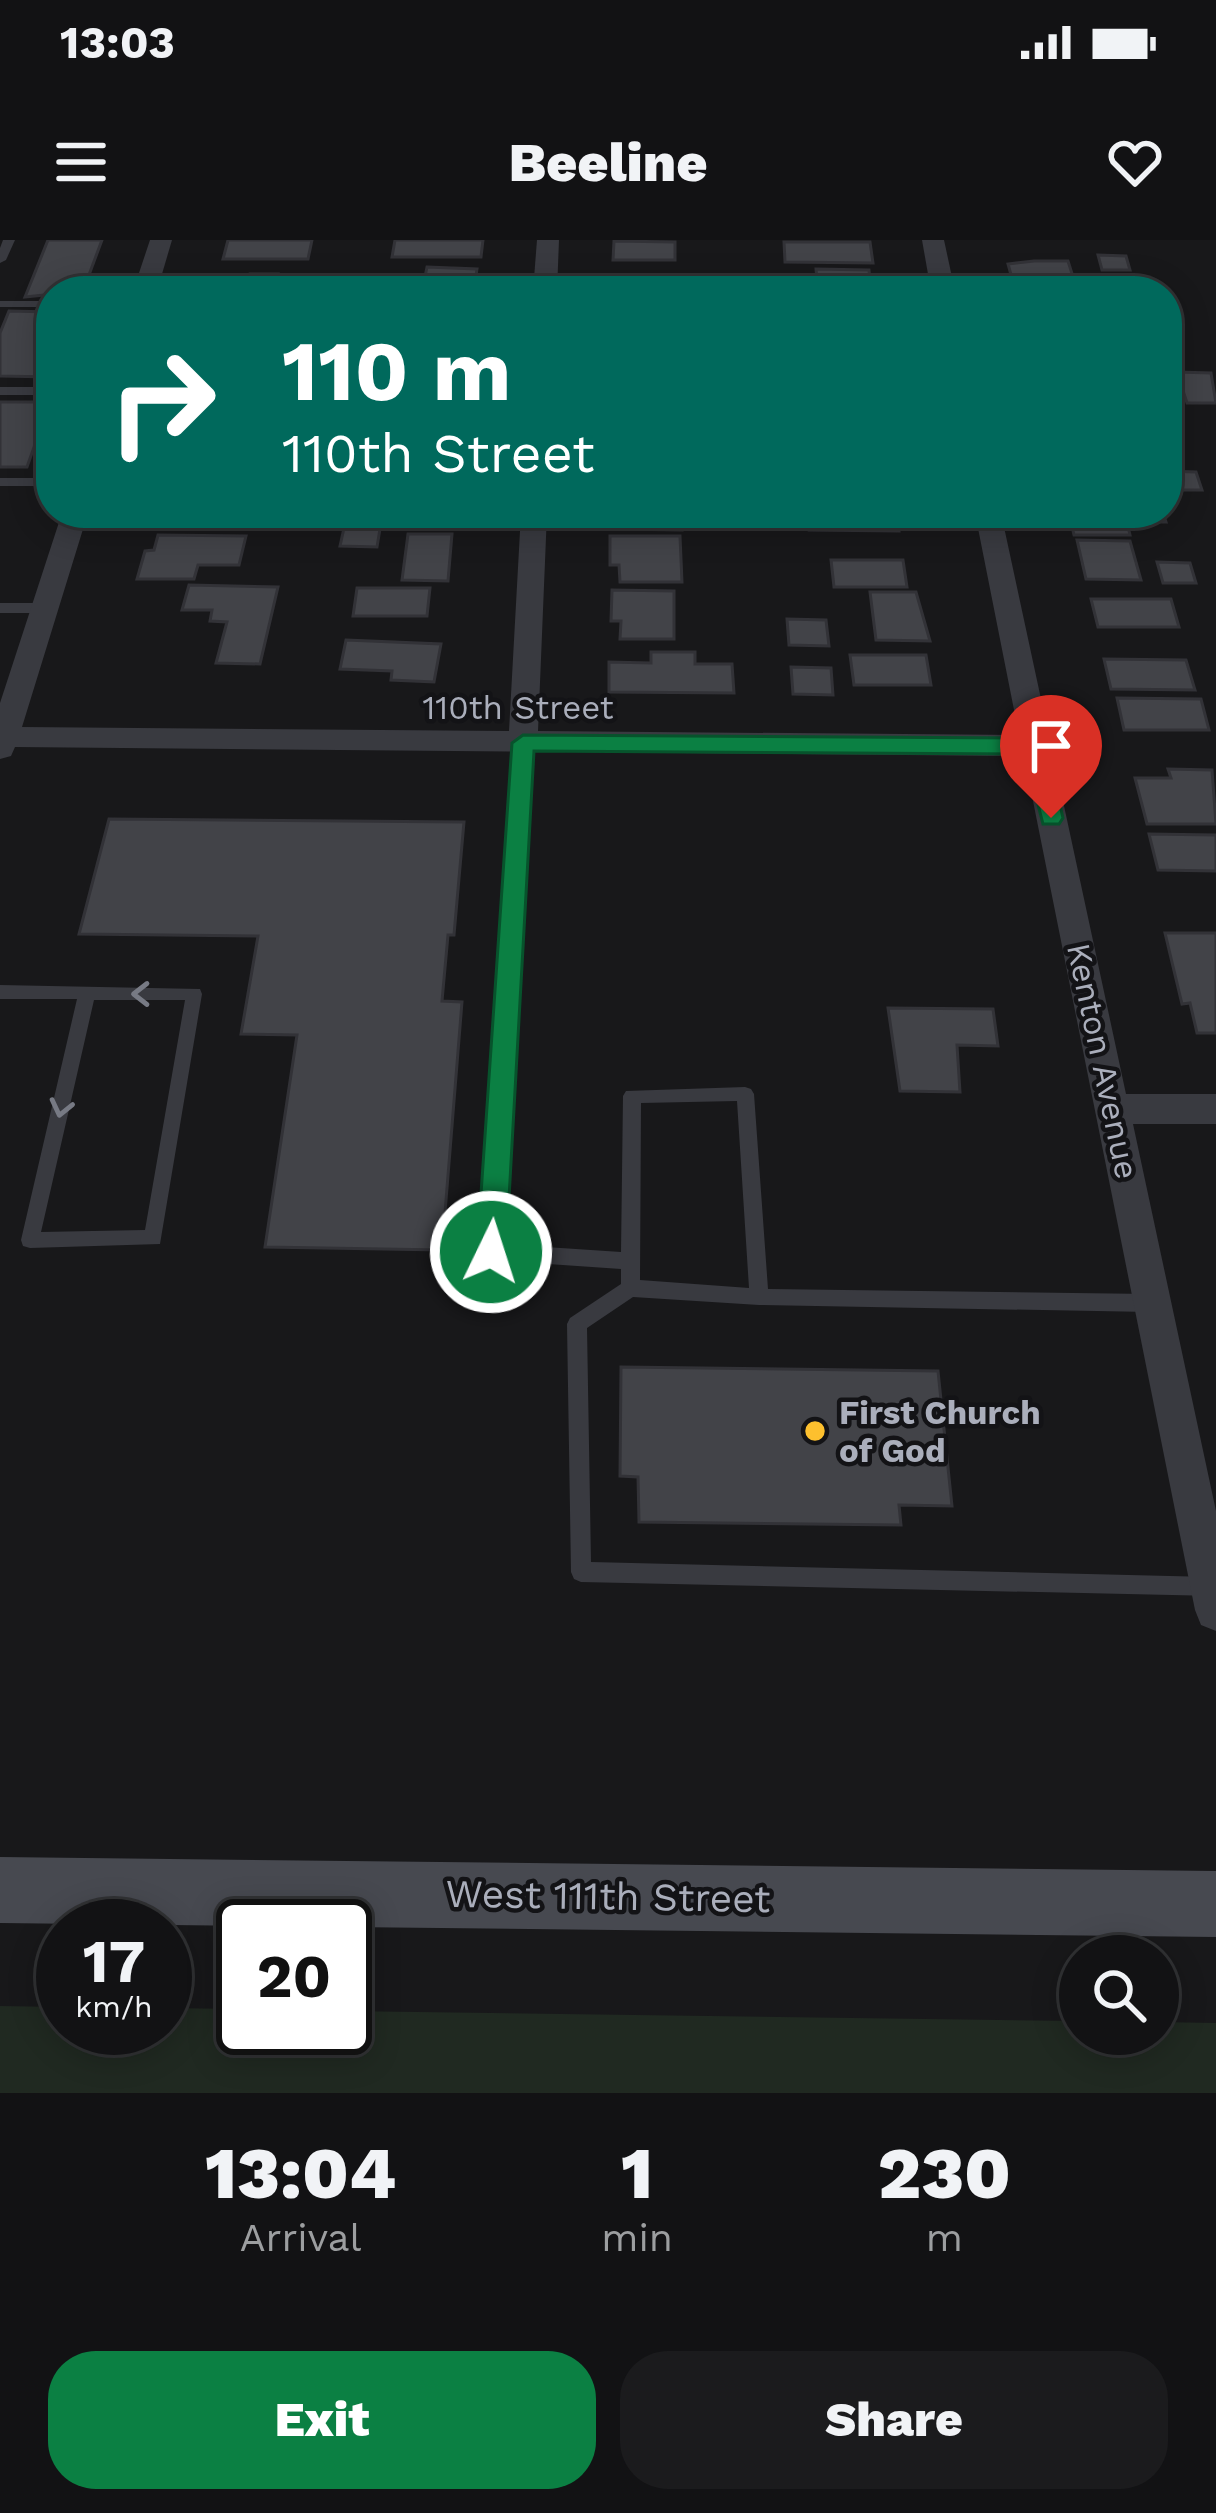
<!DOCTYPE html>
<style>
:root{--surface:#121214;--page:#1b1b1d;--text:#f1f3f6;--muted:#9c9ea0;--line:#313234;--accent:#0b8043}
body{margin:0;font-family:"Work Sans",sans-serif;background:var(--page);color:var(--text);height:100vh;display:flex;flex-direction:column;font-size:45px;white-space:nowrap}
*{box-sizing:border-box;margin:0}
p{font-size:39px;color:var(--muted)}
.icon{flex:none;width:66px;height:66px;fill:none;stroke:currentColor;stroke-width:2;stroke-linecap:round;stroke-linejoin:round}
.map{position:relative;height:1853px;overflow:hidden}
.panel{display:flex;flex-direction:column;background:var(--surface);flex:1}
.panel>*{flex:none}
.banner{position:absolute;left:36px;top:36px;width:1146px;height:252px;border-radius:48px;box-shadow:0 6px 30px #0003,0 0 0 3px var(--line);background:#00695c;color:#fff;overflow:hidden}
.controls{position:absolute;left:1059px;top:1695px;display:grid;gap:24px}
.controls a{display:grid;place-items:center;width:120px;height:120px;border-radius:50%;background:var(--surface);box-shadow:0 6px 30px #0003,0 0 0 3px var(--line);font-size:60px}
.speed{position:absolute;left:36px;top:1659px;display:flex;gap:24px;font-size:60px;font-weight:700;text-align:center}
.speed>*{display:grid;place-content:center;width:156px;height:156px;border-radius:50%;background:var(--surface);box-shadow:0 6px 30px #0003,0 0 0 3px var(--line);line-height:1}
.speed small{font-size:30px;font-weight:400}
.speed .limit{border:6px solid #111;border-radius:18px;background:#fff;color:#111}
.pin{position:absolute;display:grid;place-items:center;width:102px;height:102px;color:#fff;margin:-123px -51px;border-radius:50% 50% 50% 0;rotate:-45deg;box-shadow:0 0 12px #0007}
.pin .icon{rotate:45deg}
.me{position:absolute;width:132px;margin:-66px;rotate:4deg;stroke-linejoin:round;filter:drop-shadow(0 0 9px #0008)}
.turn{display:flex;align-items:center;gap:42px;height:252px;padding:0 48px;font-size:54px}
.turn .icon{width:156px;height:156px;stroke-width:2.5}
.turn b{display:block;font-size:84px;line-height:102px}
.eta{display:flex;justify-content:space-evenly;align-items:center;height:204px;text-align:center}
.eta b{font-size:72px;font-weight:800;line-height:84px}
.primary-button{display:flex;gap:24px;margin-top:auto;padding:24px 48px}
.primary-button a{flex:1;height:138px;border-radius:48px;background:var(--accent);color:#fff;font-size:48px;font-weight:800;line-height:138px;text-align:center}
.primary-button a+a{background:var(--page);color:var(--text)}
.status{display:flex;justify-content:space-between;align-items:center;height:84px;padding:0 60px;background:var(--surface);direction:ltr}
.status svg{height:33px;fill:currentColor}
header{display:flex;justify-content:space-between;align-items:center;height:156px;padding:0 48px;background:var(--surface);font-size:54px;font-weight:800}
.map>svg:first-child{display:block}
</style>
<div class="status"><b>13:03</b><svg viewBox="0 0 49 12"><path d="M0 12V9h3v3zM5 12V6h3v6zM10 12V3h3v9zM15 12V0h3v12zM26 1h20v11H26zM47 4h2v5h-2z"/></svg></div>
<header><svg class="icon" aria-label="menu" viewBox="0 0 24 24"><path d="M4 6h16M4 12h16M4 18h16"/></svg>Beeline<svg class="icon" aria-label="heart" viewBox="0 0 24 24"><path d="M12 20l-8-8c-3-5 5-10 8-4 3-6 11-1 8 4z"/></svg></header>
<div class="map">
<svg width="1216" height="1853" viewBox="0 0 1216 1853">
<rect width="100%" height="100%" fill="#18181a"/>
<!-- green -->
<polygon fill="#202921" points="0,1766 63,1767 63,1788 165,1788 165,1768 243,1769 243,1788 345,1788 345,1771 1080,1781 1080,1794 1158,1794 1158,1782 1216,1783 1216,1853 0,1853"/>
<!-- building -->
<g fill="#424348" stroke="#323237" stroke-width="3">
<polygon points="48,0 102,0 83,51 25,57"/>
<polygon points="228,0 312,0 308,19 223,19"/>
<polygon points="395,0 483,0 481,17 392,17"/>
<polygon points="614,1 675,2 675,20 613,20"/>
<polygon points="784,2 870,2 873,23 785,22"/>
<polygon points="1098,15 1126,16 1130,30 1102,30"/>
<polygon points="1034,21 1068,21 1075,43 1013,42 1008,24"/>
<polygon points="427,27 477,29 474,48 422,51"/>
<polygon points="816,29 869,30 871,51 818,51"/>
<polygon points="250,34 278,34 274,51 214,51 217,39 249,40"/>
<rect x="619" y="41" width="69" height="10"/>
<polygon points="9,71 51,72 51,137 0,136 0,93"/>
<polygon points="1177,132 1211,133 1216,163 1187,163"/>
<polygon points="0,162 50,162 27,227 0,227"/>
<polygon points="1167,231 1196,232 1202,250 1169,250"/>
<polygon points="154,273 213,273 210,286 151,286"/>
<polygon points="323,273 358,273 356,284 321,284"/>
<polygon points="621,273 681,273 682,290 620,289"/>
<polygon points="807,273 909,273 910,275 897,275 899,291 809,290"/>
<polygon points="1069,273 1163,273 1166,282 1127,282 1130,295 1074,295"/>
<polygon points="344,288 380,289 377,307 340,306"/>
<polygon points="408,294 452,294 448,341 402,340"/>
<polygon points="158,295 246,296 239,325 198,325 194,339 137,339 145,311 154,310"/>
<polygon points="610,296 680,296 682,342 620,342 619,325 610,325"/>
<polygon points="1077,300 1130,301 1141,340 1086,339"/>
<polygon points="831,320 903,320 907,347 834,347"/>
<polygon points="1157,322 1190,323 1196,343 1163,343"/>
<polygon points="189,345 278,347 260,424 216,423 227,382 210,381 212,370 182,370"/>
<polygon points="357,348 430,348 427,376 353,376"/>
<polygon points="612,350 674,351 674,399 620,399 621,381 611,381"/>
<polygon points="870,352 916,352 930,401 876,400"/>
<polygon points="1091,359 1171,359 1179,387 1098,387"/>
<polygon points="787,379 826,380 829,406 789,405"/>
<polygon points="346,400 441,404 434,442 391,440 392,431 340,429"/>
<polygon points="651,412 695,412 695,424 732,424 734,453 609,452 609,422 651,423"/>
<polygon points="850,415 926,415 931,445 854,445"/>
<polygon points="1104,419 1186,420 1195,450 1111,449"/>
<polygon points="791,427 831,428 833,455 793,454"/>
<polygon points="1117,458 1201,459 1209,490 1124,490"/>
<polygon points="1168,529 1212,530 1216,584 1147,584 1135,538 1171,538"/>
<polygon points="109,579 464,582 454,695 448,695 442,761 462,762 442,1010 265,1007 297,795 241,794 258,696 79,694"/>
<polygon points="1149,594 1216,595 1216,631 1158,630"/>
<polygon points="1165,693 1216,693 1216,793 1197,793 1190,763 1182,764"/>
<polygon points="888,768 993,769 998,806 957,805 960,852 900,851"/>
<polygon points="621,1127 938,1131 952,1266 899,1265 901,1285 639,1282 638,1237 620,1236"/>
</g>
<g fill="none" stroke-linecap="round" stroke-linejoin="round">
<!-- service -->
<g fill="#393a40" fill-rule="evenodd">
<polygon points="3,0 15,0 6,20 0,23 0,8"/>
<rect x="0" y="61" width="51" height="6"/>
<rect x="0" y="147" width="51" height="8"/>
<rect x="0" y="238" width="51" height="8"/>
<polygon points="0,363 45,363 52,368 45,373 0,373"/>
<path d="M 523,498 L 530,503 L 501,1004 L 621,1012 L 623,856 L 626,851 L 745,847 L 751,849 L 754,854 L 768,1049 L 1150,1054 L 1157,1057 L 1160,1063 L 1157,1069 L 1150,1072 L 759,1065 L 633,1057 L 587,1088 L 591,1322 L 1211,1337 L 1216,1340 L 1216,1356 L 581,1342 L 574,1339 L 571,1332 L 567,1084 L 570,1078 L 621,1044 L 621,1029 L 491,1020 L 484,1018 L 482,1012 L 516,503 ZM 737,861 L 749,1048 L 640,1040 L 641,863 Z"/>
<path d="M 0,745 L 200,749 L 202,754 L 160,1004 L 30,1008 L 23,1006 L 21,1000 L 77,759 L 0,759 ZM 94,760 L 185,760 L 145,990 L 41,992 Z"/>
</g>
<!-- minor -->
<g fill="#393a40" fill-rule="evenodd">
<polygon points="150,0 172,0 157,51 133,51"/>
<polygon points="537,0 559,0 557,51 533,51"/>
<polygon points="922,0 944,0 955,51 931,51"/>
<polygon points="62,273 88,273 22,487 509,491 521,273 547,273 538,491 1019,495 975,273 1001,273 1126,854 1216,854 1216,884 1133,884 1216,1271 1216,1391 1201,1385 1195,1370 1024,516 15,507 11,516 0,519 0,463"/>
</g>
<!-- secondary -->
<polygon fill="#474950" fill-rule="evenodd" points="0,1617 1216,1631 1216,1697 0,1683"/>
</g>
<!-- one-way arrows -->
<defs><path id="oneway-chevron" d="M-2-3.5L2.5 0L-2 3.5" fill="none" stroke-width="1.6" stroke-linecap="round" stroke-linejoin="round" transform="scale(3)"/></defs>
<g stroke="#777a84">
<use href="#oneway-chevron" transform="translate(141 754) rotate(180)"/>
<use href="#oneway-chevron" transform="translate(61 868) rotate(103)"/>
</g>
<!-- route -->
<polygon fill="#0b8043" stroke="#07532c" stroke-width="3" points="523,495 1035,498 1046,506 1063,578 1059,584 1043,584 1025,514 534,511 506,1012 501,1021 491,1024 481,1021 477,1012 512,503"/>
<!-- markers -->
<circle fill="#fdc02e" stroke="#131316" stroke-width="4.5" cx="815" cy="1191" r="12"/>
<g text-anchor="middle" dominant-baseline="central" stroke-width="9" stroke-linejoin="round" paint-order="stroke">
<!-- street labels -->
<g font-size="33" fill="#aaaebb" stroke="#131316">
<text x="518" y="467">110th Street</text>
<text transform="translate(1103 821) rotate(78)">Kenton Avenue</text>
</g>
<!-- poi labels -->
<g font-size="33" font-weight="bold" fill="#aaaebb" stroke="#131316" text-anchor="start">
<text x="839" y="1172">First Church<tspan x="839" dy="38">of God</tspan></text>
</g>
<!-- near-street labels -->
<g font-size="39" fill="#aaaebb" stroke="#131316">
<text transform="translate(608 1656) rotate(1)">West 111th Street</text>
</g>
</g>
</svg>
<div class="controls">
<a><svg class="icon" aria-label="search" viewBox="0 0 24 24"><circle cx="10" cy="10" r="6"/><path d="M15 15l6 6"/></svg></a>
</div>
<div class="speed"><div>17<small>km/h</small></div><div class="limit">20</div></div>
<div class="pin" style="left:1051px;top:578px;background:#d93025"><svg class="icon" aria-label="arrive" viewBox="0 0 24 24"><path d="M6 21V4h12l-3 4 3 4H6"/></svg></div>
<svg class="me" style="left:491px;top:1012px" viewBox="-20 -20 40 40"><circle r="17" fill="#0b8043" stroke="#fff" stroke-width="3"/><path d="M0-11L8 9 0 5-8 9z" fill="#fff"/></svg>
<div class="banner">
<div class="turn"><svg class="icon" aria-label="right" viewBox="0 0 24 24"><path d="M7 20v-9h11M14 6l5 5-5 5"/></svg><div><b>110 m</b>110th Street</div></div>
</div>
</div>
<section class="panel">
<div class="eta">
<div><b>13:04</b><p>Arrival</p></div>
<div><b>1</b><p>min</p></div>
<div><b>230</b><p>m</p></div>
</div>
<div class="primary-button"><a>Exit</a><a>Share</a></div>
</section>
